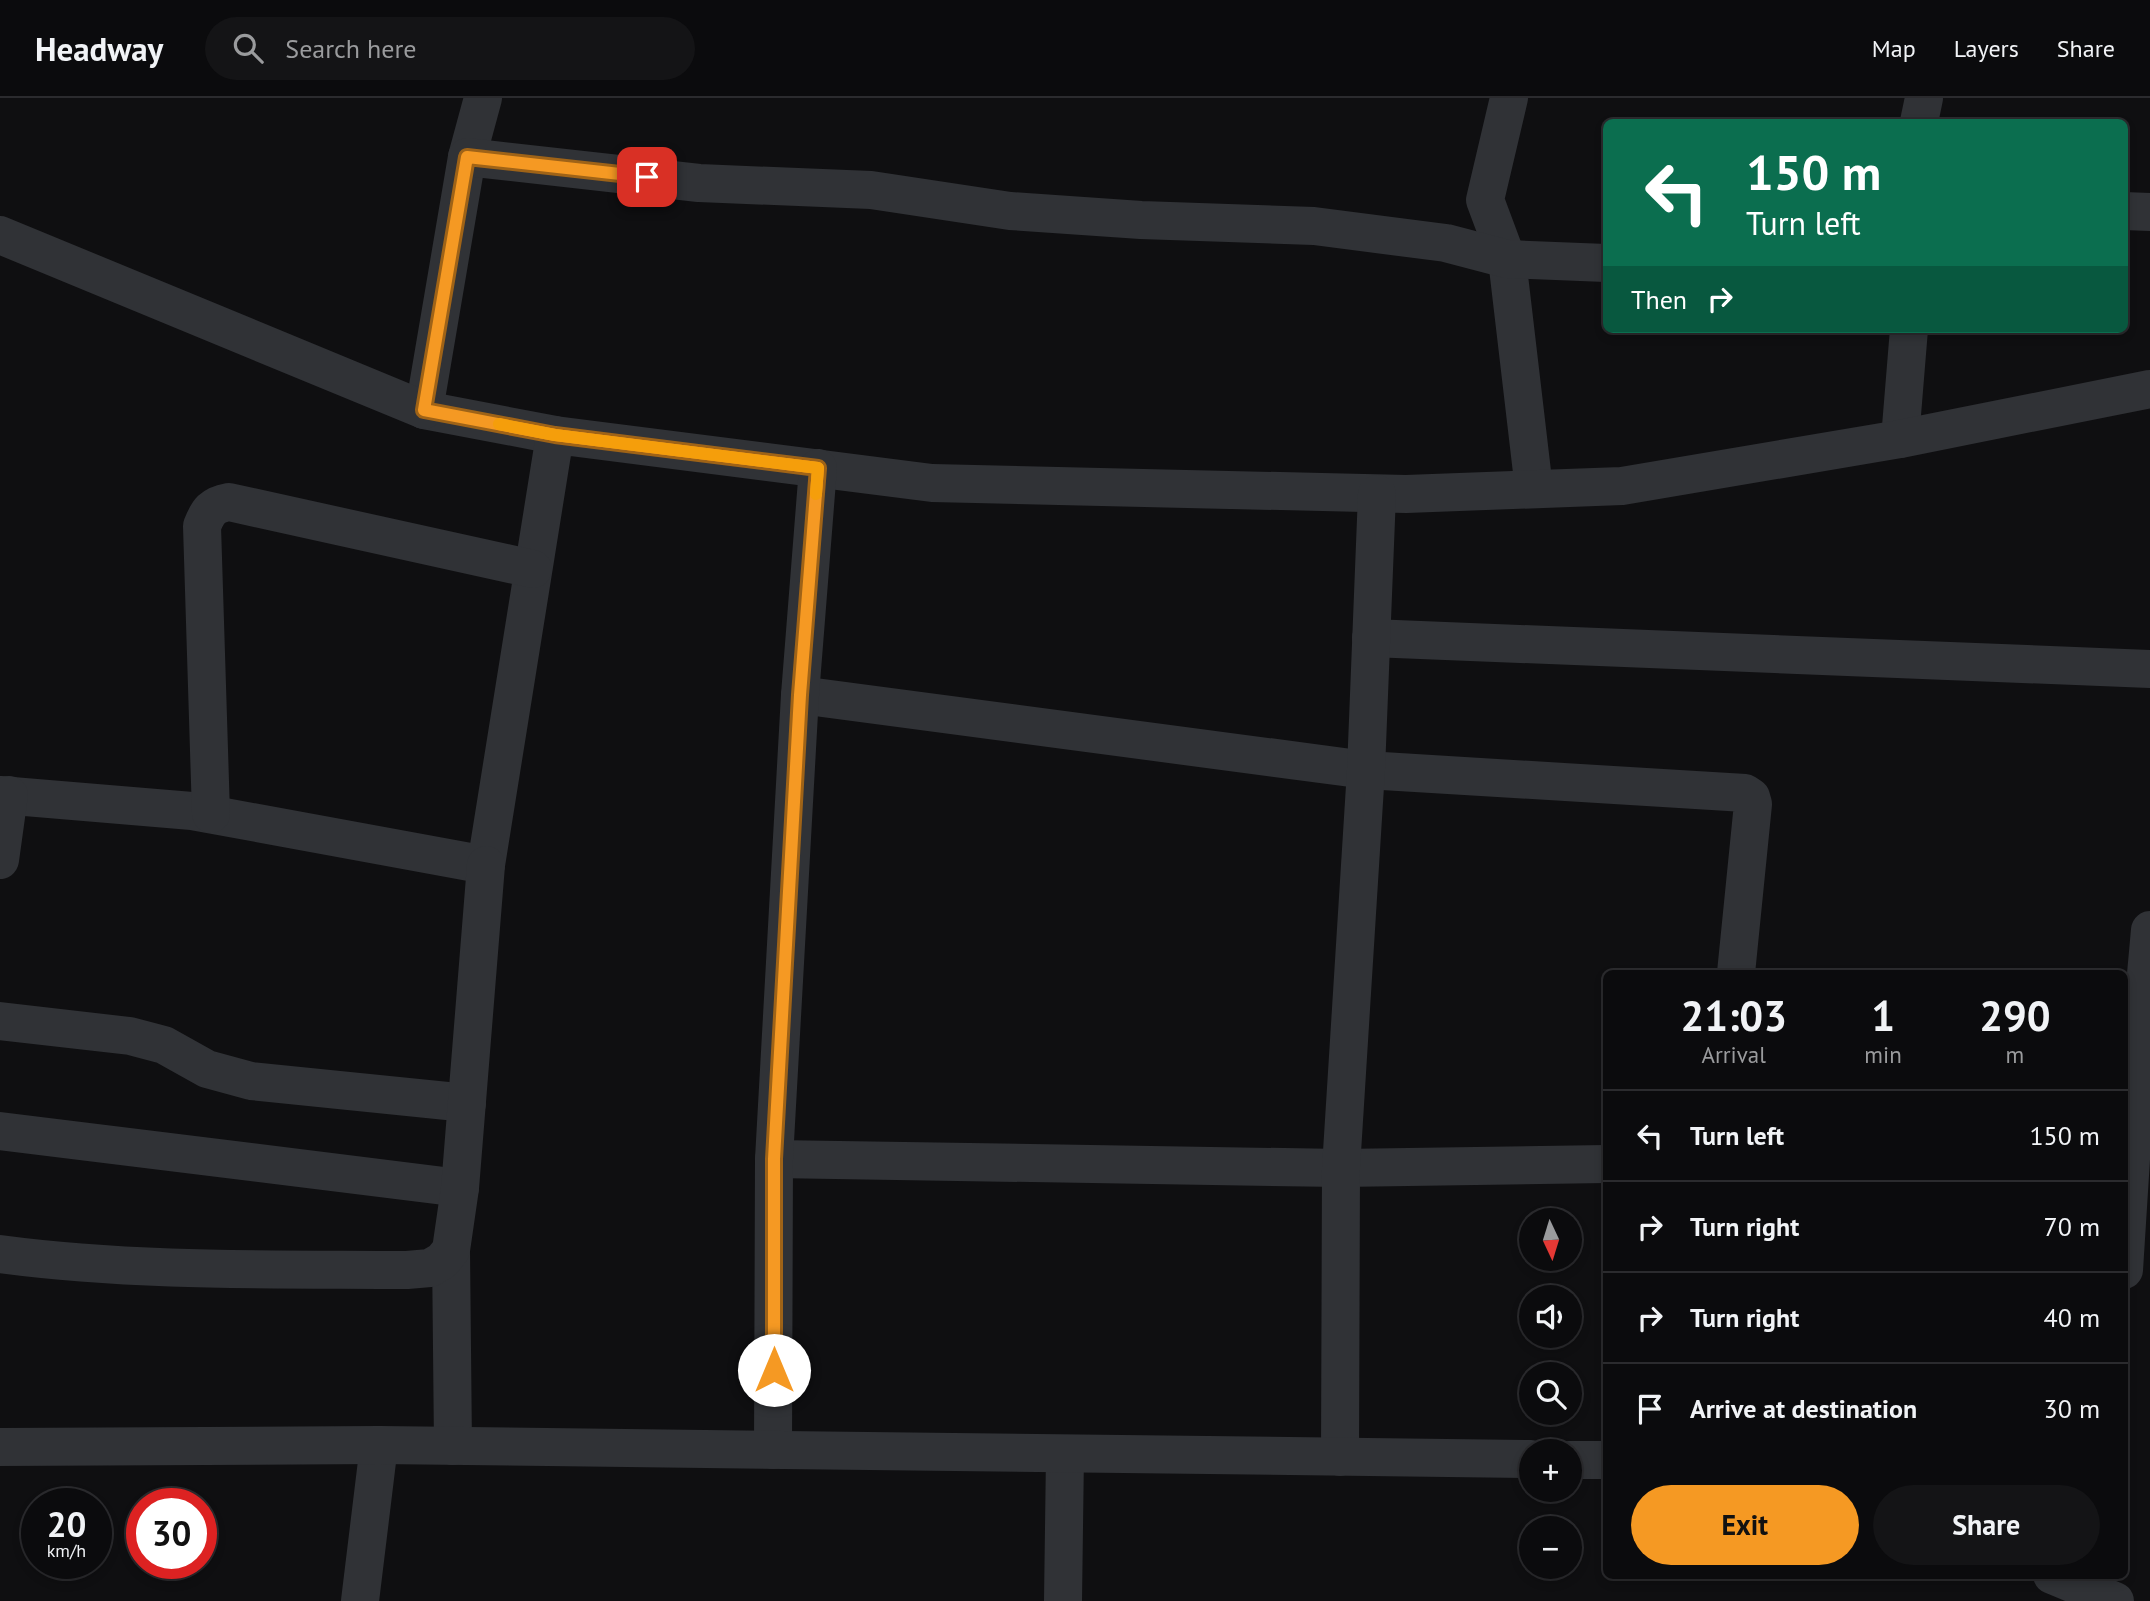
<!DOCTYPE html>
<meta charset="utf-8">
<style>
:root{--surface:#0b0b0d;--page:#141416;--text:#f1f3f6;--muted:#9a9b9d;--line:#2b2b2e;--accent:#f59923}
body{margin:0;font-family:"PT Sans",sans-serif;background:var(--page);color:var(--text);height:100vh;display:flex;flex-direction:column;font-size:26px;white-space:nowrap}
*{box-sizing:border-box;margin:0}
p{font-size:23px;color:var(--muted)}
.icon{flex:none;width:38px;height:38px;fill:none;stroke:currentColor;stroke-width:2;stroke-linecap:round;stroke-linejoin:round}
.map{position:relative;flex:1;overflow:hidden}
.details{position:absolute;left:1603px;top:872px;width:525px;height:609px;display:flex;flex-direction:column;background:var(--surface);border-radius:10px;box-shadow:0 4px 10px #0003,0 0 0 2px var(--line)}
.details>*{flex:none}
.banner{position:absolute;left:1603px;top:21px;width:525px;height:214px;border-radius:10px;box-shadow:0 4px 10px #0003,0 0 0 2px var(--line);background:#0b6e4f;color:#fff;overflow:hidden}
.needle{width:46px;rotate:176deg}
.controls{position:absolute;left:1519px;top:1110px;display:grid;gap:14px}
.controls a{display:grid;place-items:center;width:63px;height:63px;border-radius:50%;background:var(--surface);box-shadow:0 4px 10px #0003,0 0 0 2px var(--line);font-size:35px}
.speed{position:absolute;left:21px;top:1390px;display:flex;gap:14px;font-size:35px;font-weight:700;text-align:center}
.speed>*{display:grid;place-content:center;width:91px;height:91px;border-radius:50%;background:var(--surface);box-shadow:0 4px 10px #0003,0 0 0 2px var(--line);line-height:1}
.speed small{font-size:18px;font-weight:400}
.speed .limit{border:10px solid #d22;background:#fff;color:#111}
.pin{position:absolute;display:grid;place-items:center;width:60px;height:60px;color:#fff;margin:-30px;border-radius:14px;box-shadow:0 4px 10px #0006}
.me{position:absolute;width:77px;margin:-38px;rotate:0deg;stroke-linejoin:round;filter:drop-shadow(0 0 5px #0008)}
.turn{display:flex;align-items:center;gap:24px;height:147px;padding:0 28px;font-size:32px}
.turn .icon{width:91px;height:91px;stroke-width:2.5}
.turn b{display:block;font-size:49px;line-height:60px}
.then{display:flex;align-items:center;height:66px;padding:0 28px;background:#0003;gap:14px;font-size:26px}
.eta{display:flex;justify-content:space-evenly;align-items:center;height:119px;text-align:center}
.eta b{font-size:42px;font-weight:800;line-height:49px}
.action{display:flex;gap:14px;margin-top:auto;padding:14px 28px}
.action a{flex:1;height:80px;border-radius:42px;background:var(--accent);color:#111;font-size:28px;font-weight:800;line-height:80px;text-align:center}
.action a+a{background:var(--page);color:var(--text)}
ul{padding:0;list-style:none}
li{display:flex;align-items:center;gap:21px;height:91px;padding:0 28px;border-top:2px solid var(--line)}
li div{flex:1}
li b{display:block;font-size:26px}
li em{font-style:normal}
header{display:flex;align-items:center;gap:42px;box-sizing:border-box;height:98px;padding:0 35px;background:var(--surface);border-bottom:2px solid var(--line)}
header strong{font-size:33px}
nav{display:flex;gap:38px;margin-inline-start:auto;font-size:24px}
.search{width:490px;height:63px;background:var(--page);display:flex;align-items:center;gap:18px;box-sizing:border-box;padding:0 24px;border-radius:38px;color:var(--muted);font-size:26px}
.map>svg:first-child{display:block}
</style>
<header>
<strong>Headway</strong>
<div class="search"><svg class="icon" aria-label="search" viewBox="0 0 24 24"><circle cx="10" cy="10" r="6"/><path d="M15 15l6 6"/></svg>Search here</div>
<nav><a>Map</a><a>Layers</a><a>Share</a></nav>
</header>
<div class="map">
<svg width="2150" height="1503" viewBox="0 0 2150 1503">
<rect width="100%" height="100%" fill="#0f0f11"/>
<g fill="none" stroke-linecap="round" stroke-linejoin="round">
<!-- minor -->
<g stroke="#303236" stroke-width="38">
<polyline points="483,0 467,59 424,312 555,337"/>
<polyline points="1509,0 1485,102 1507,161 1534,391"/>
<polyline points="1919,24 1924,0"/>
<polyline points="467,59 699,85 871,92 1010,113 1141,122 1314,128 1446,145 1507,161 1606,165"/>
<polyline points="2124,113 2150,114"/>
<polyline points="0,137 424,312"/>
<polyline points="1900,341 1909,231"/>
<polyline points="1371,540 2150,571"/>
<polyline points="800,597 1366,672 1745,695 1751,699 1753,706 1736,875"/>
<polyline points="0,697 192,713 486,767 555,337 932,385 1406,396 1622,388 1900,341 2150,291"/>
<path d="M 211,716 L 202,428 C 208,413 212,407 229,404 L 533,471"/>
<polyline points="0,762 9,697"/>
<polyline points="0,923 130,938 164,947 207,971 251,983 467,1005"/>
<polyline points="0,1033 460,1090"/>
<polyline points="774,1061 1341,1070 1606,1066"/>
<polyline points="451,1152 453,1348"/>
<path d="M 0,1156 C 135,1174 272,1171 407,1172 L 430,1170 L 442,1163 L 451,1152 L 460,1090 L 486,767"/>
<polyline points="2124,1172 2135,998 2150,832"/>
<polyline points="773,1352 774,1061 800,597 818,370"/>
<polyline points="1340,1359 1341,1070 1366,672 1377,396"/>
<polyline points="360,1503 379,1347"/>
<polyline points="1063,1503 1065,1356"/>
</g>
<!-- tertiary -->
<g stroke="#303236" stroke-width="38">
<polyline points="0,1349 379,1347 1531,1361"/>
<polyline points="1570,1362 1606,1362"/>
<polyline points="2052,1477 2115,1503"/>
</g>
</g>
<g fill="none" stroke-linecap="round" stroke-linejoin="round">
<!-- route casing -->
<g stroke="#9f6317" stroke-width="18">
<polyline id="route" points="647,79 467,59 424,312 555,337 818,370 800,597 774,1061 774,1272"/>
</g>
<!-- route -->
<use href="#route" stroke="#f59923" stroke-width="12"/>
<!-- slow -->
<polyline stroke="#f59e0b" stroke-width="12" points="499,326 555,337 818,370 816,396"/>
</g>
</svg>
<div class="controls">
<a><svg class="needle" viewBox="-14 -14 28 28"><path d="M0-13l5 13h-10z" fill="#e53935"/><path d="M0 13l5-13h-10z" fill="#9a9b9d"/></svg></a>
<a><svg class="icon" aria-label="sound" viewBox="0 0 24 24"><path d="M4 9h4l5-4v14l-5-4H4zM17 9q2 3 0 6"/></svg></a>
<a><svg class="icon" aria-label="search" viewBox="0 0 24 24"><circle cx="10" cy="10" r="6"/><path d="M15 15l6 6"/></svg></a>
<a>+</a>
<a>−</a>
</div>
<div class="speed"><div>20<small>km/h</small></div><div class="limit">30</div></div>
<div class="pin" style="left:647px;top:79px;background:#d93025"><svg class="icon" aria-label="arrive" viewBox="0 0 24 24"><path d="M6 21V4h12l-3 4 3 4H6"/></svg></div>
<svg class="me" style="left:774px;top:1272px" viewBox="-20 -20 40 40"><circle r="19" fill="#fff"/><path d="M0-13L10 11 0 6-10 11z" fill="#f59923"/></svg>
<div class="banner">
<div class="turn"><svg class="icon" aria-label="left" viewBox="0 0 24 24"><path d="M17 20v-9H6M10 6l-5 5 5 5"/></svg><div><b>150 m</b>Turn left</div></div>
<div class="then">Then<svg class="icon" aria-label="right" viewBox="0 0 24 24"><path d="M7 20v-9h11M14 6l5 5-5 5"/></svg></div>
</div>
<section class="details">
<div class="eta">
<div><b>21:03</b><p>Arrival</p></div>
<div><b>1</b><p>min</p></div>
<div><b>290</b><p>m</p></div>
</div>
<ul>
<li><svg class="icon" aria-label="left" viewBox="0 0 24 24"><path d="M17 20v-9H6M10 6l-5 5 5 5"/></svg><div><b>Turn left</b></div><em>150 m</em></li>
<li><svg class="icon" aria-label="right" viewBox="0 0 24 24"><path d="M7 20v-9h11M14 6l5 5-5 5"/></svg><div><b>Turn right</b></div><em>70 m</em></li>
<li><svg class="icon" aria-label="right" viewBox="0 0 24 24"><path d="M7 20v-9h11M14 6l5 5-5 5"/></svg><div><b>Turn right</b></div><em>40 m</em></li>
<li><svg class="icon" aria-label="arrive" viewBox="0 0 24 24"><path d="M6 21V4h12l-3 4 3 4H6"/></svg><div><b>Arrive at destination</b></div><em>30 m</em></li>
</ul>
<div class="action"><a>Exit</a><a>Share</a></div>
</section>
</div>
